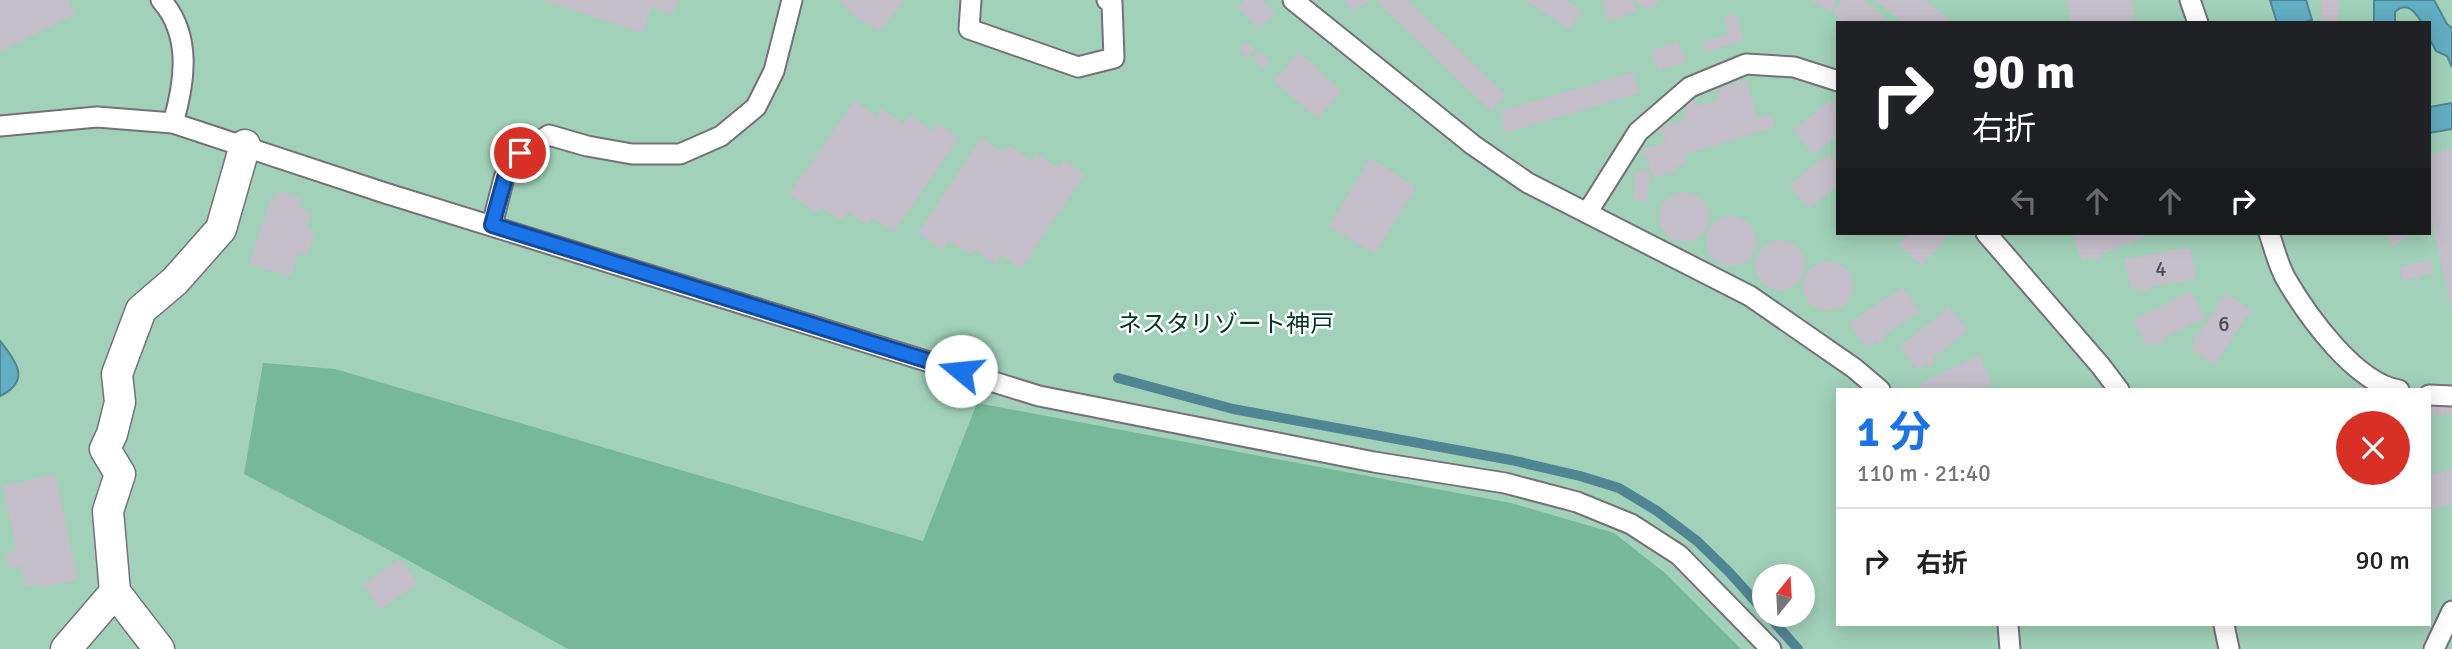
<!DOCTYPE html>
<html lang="ja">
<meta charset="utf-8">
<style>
:root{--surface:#fff;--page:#f2f2f2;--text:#222;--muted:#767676;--line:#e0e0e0;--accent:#1a73e8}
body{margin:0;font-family:Signika,"Noto Sans JP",sans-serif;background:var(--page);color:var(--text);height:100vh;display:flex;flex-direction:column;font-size:26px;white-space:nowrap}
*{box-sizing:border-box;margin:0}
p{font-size:23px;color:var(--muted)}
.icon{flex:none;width:38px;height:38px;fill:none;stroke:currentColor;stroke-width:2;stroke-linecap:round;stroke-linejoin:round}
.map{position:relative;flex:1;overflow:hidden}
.sheet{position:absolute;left:1836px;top:388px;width:595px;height:238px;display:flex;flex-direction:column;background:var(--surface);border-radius:0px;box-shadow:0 4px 18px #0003}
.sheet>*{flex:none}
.top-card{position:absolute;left:1836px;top:21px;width:595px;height:214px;border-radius:0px;box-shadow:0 4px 18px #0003;background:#202124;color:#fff;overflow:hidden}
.needle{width:46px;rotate:18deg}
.tools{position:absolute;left:1752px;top:564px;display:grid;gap:14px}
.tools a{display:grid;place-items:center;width:63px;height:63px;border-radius:50%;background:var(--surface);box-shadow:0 4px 18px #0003;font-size:35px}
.pin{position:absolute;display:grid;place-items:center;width:60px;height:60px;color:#fff;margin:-30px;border:4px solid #fff;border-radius:50%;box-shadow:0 2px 7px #0007}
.me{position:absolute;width:77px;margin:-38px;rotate:287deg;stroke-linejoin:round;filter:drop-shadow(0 0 5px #0008)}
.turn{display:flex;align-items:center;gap:24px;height:147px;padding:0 21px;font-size:32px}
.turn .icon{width:91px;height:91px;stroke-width:2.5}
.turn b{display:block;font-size:49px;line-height:60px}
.lanes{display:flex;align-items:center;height:66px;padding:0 21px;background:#0003;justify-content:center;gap:35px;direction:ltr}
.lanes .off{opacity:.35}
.round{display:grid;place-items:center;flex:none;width:74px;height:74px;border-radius:37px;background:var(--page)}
.overview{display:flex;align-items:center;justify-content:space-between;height:119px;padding:0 21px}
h1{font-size:42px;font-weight:700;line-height:52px;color:var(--accent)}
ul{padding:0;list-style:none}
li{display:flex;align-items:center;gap:21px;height:105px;padding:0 21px;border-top:2px solid var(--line)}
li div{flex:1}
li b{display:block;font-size:26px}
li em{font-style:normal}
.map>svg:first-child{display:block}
</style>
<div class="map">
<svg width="2452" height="649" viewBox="0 0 2452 649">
<rect width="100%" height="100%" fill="#eae4ef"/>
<!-- green -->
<path fill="#a1d1b9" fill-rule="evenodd" d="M 0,0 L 2452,0 L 2452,649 L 0,649 ZM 1838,23 L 2429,23 L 2429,233 L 1838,233 ZM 1838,390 L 2429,390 L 2429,625 L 1838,625 ZM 1764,576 L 1802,576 L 1802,614 L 1764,614 Z"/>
<!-- forest -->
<polygon fill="#77b898" points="263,363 335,369 923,541 977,403 1511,503 1614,533 1665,573 1741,649 568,649 406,559 244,474"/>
<!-- water -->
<g fill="#62aec3" stroke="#508594" stroke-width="2">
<polygon points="2270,0 2306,0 2312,20 2302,23 2277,23"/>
<path d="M 2374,0 L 2434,0 L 2447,24 L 2452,28 L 2452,67 L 2447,56 L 2436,51 L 2429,38 L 2429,23 L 2422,23 C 2416,13 2407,0 2395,12 L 2395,23 L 2374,23 Z"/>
<polygon points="2452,103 2452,129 2429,133 2429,107"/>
<path d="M 0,341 C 17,362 31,381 0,396 Z"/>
</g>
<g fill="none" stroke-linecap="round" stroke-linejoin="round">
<!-- stream -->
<g stroke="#508594" stroke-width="10">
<polyline points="1118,378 1233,409 1511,460 1580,476 1619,488 1657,511 1697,541 1729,572 1764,611"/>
<polyline points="1767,614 1798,649"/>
</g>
</g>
<!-- building -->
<g fill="#c5bfc9">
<polygon points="0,0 68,0 75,14 0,52"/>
<polygon points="541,0 678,0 673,15 651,8 643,33"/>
<polygon points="841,0 904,0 880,32 849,12 850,10 839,3"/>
<polygon points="1244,0 1262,0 1275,13 1259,29 1237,7"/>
<polygon points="1345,0 1371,0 1351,11"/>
<polygon points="1375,0 1407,0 1506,95 1491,111"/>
<polygon points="1525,0 1567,0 1582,12 1569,30"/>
<polygon points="1602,0 1633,0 1636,12 1608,21"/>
<polygon points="1633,0 1660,0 1655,7 1644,8"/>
<polygon points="1810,0 1837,0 1830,12"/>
<polygon points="1842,0 1865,0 1891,23 1844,23 1832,12"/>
<polygon points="1874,0 1926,0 1953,23 1905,23"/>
<polygon points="2067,0 2132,0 2135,19 2112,23 2070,23"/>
<polygon points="2321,0 2338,0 2339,23 2321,23"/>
<polygon points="1735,13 1744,40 1705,52 1702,42 1729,34 1724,17"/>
<polygon points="1678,41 1686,62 1658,71 1651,51"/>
<polygon points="1246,42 1255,49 1248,58 1239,51"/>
<polygon points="1258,51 1270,61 1263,69 1252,59"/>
<polygon points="1299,52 1342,91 1317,119 1274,81"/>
<polygon points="1633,72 1640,93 1506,133 1500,111"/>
<polygon points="1746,80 1758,118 1771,114 1775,127 1684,155 1686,164 1676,167 1677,171 1653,178 1646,156 1643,157 1643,153 1645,152 1644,148 1666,143 1659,128 1685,120 1683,112 1687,111 1684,104 1695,100 1697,106 1719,99 1716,90"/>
<polygon points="1831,100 1838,109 1838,135 1813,155 1793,130"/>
<polygon points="854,101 876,116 881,108 903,124 909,115 932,131 938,123 959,138 894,232 873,218 868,225 848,212 842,221 821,207 817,214 789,194"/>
<polygon points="981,138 1003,153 1009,145 1032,161 1037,153 1059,168 1064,160 1085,174 1021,269 1001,255 995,264 975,250 971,255 949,241 943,250 918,233"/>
<polygon points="2452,149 2452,306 2451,306 2429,210 2429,154"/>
<polygon points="1829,153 1838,164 1838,186 1809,209 1789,185"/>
<polygon points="1370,158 1416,187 1375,254 1329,226"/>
<polygon points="1636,170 1650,171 1647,202 1633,200"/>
<polygon points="277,190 302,198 299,208 312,212 307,228 315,231 307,256 298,253 290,277 249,264 271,198 274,200"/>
<circle cx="1684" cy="217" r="25"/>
<circle cx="1731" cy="241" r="25"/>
<polygon points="1909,233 1951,233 1922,266 1898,245"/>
<polygon points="2071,233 2143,233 2145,237 2100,255 2102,258 2095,261 2094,257 2083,261"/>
<polygon points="2385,233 2414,233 2393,246"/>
<circle cx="1780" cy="265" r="25"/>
<polygon points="2190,247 2196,279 2148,288 2149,290 2141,292 2141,288 2131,290 2125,259"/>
<polygon points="2431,260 2433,273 2419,276 2419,280 2416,280 2414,278 2402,280 2400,267"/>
<circle cx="1828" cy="286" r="25"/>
<polygon points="1903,287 1920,312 1882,337 1885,341 1879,345 1877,341 1866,348 1849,323"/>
<polygon points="2191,291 2205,318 2163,339 2165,343 2158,346 2157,342 2147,347 2133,320"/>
<polygon points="2225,293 2251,310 2215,365 2190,348 2196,339 2193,337 2196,332 2199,334"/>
<polygon points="1949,307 1968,330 1933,358 1936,362 1929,367 1926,364 1918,370 1899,347"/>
<polygon points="1979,355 1992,384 1978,390 1923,390 1920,384"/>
<polygon points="2452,402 2452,414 2434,417 2432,405"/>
<polygon points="2452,470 2452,505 2429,510 2429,475"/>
<polygon points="55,474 78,580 39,588 38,584 25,587 21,566 9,569 5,553 17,550 2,486"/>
<polygon points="400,559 418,583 380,610 363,585"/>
</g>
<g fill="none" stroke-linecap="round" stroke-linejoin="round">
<!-- service casing -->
<g stroke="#757079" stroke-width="23">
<g id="service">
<path d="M 161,0 C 192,35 185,82 173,123"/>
<polyline points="971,0 969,29 1078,67 1114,58 1112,3 1107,0"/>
<polyline points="1293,0 1473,145 1528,183 1750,296 1854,368 1880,390"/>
<polyline points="2190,0 2198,23"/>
<polyline points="0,126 97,117 173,123 385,193 1039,396 1374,462 1505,483 1577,502 1631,524 1679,555 1771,649"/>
<polyline points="1587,213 1638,132 1690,87 1746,64 1794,67 1838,81"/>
<polyline points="492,225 504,178 520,153 549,135 587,146 632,154 680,154 721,136 756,107 774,71 792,0"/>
<polyline points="1986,233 2100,365 2119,390"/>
<path d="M 2269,233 C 2274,247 2278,265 2286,279 C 2307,315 2355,383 2399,390"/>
<polyline points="2429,395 2452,396"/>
<polyline points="2008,625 2010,649"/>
<polyline points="2224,625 2229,649"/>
<polyline points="2434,649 2452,611"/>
</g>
</g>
<!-- pedestrian casing -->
<g stroke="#757079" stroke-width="33">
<g id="pedestrian">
<polyline points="66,649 115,592"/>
<polyline points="159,649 115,592 108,511 120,474 105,449 112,434 120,402 117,374 141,310 175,281 221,229 245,145"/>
</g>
</g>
<!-- service -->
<use href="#service" stroke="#fff" stroke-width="19"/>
<!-- pedestrian -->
<use href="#pedestrian" stroke="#fff" stroke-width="30"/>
</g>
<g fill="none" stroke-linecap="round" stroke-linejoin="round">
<!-- route casing -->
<g stroke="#114b97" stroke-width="18">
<polyline id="route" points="520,153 505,178 492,225 961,371"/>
</g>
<!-- route -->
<use href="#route" stroke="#1a73e8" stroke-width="12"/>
</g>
<g text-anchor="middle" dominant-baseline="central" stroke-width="5" stroke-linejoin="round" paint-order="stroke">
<!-- number labels -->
<g font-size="21" fill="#4e4b50">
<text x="2161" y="269">4</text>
<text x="2224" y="324">6</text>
</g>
<!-- park labels -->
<g font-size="24" fill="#003723" stroke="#fff">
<text x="1226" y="324">ネスタリゾート神戸</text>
</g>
</g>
</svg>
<div class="tools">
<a><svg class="needle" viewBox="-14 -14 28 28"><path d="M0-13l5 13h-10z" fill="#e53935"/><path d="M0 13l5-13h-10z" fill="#767676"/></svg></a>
</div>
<div class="pin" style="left:520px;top:153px;background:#d93025"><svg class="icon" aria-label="arrive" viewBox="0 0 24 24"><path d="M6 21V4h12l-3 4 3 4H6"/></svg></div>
<svg class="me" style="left:961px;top:371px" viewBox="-20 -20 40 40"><circle r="19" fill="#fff"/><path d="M0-13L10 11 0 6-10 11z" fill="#1a73e8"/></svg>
<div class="top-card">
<div class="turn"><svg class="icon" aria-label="right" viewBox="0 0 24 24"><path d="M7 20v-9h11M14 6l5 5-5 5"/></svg><div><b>90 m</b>右折</div></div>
<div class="lanes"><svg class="icon off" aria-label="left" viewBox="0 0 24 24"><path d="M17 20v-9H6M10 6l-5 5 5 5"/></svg><svg class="icon off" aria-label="ahead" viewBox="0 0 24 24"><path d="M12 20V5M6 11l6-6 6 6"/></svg><svg class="icon off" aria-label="ahead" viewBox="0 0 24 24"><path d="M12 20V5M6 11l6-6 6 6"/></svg><svg class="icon" aria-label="right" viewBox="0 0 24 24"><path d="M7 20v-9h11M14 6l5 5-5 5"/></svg></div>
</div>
<section class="sheet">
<div class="overview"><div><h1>1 分</h1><p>110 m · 21:40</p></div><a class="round" style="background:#d93025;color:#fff"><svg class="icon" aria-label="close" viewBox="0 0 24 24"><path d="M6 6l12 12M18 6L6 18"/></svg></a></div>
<ul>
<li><svg class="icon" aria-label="right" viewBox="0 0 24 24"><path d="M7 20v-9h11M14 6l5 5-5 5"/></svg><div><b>右折</b></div><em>90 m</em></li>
</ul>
</section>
</div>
